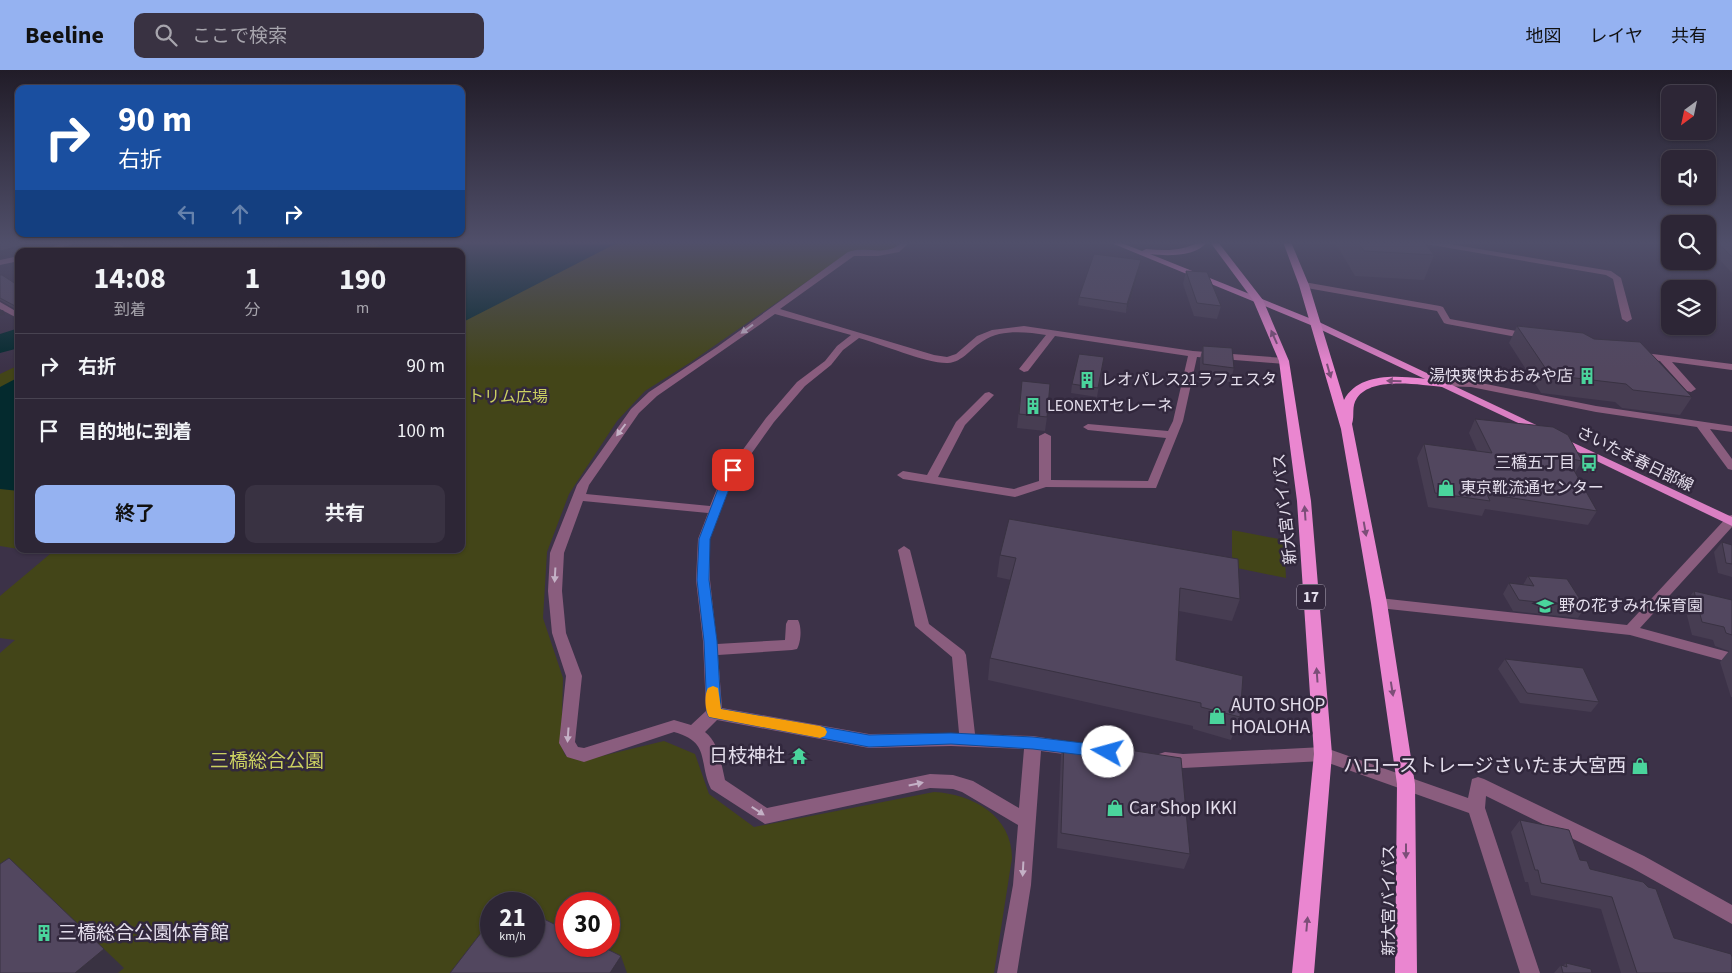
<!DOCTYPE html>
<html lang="ja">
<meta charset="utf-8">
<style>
:root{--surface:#2d2636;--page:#393242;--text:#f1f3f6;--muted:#a7a5ad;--line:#484351;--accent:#95b2f1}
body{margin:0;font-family:"Source Sans 3","Noto Sans JP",sans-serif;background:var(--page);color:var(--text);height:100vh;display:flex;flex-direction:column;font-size:19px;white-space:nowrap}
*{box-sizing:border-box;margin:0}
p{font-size:16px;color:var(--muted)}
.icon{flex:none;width:28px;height:28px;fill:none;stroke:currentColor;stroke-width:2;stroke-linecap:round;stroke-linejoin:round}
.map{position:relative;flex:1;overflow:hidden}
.drawer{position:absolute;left:15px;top:178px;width:450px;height:305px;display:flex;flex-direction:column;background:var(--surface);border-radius:10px;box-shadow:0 1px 4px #0004,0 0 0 1px var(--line)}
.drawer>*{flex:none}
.banner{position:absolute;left:15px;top:15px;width:450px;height:152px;border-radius:10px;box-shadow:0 1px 4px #0004,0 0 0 1px var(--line);background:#1a4fa0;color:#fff;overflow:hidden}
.needle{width:32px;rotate:213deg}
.controls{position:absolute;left:1661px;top:15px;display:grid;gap:10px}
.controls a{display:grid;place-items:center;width:55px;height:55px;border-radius:10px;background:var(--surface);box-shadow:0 1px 4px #0004,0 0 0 1px var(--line);font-size:25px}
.speed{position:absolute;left:480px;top:822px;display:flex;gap:10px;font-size:25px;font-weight:700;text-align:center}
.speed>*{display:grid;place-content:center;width:65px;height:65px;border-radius:50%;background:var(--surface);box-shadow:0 1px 4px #0004,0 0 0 1px var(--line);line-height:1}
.speed small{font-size:12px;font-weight:400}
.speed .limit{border:8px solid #d22;background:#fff;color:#111}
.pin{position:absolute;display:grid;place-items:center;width:42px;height:42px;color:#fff;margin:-21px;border-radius:10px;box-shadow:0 2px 8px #0006}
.me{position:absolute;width:55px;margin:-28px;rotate:277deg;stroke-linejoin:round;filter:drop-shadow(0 0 4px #0008)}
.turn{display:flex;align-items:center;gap:18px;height:105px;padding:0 20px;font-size:22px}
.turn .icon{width:65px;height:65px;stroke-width:2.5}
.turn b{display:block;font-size:35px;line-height:42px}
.lanes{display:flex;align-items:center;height:48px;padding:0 20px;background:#0003;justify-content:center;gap:25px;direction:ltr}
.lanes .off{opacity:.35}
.eta{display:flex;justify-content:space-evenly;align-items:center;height:85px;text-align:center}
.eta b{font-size:30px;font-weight:700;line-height:35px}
.action{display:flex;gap:10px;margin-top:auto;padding:10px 20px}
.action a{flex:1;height:58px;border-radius:10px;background:var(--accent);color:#111;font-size:20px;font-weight:700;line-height:58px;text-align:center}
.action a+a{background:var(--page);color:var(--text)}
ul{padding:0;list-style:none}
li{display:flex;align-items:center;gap:15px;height:65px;padding:0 20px;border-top:1px solid var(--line)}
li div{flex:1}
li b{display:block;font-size:19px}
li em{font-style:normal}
header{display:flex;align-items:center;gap:30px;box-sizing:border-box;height:70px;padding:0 25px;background:var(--accent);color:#111}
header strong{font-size:24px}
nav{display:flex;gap:28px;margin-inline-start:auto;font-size:18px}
.search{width:350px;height:45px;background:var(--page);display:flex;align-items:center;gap:12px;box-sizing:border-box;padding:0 18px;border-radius:10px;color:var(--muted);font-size:19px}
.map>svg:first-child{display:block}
</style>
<header>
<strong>Beeline</strong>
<div class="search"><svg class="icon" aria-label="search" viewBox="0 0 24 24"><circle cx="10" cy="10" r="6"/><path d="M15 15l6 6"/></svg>ここで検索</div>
<nav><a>地図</a><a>レイヤ</a><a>共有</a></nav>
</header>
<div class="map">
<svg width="1732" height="903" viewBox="0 0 1732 903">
<rect width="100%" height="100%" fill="#3c3248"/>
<!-- green -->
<g fill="#434518" fill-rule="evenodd">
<path d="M 365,172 L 899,172 L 893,179 L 879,183 L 851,181 L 691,292 L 645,321 L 617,351 L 569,424 L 547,482 L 543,548 L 563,608 L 561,675 L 565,685 L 581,691 L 664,671 L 695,684 L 709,724 L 754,757 L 934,722 C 973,724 1012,746 1012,788 L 994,903 L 0,903 L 0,583 L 15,570 L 0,568 L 0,526 L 50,484 L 0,476 L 0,304 L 19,295 L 19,479 L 461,479 L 461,181 L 333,181 ZM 491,834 L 534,834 L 534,876 L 491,876 ZM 566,834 L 609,834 L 609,876 L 566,876 Z"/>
<polygon points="1232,460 1284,470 1286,508 1232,497"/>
</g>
<!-- water -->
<g fill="#042a2e">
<polygon points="389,172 619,172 461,253 461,181 361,181"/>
<polygon points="19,307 19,421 0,419 0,317"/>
</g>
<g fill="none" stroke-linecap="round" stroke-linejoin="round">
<!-- river -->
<g fill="#042a2e" fill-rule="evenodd">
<path d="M 293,172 L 333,172 C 322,187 290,182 274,181 L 278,176 Z"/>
<polygon points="19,258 19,278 0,283 0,264"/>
</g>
<!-- minor -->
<g fill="#8a5d7e" fill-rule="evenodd">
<polygon points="68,172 79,172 50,181 38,181"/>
<polygon points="104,172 114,172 132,181 122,181"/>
<path d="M 902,172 L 910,172 L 899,182 L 878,186 L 854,186 L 780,239 L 934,285 L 947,287 L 956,284 L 977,266 L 992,260 L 1024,256 L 1193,281 L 1284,288 L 1289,291 L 1284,294 L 1197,287 L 1183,351 L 1156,418 L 1046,417 L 1015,427 L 903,409 L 897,405 L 903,401 L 927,405 L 956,352 L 985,323 L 989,322 L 994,325 L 965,355 L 938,407 L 1014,419 L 1039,411 L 1039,366 L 1045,363 L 1051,366 L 1051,410 L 1148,411 L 1166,368 L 1088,360 L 1083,357 L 1088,354 L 1168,361 L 1173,351 L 1188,286 L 1055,266 L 1028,301 L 1024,302 L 1019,299 L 1046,265 C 1026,262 1001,259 983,271 C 971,278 963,292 948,293 C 928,294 881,274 859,268 L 843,280 L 831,295 L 805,316 L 774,352 L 732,411 L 710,469 L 710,510 L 717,574 L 785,570 L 786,554 L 788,550 L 798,550 C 802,557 801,572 797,579 L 792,580 L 718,585 L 722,638 L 869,664 L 959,663 L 952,587 L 915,556 L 898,480 L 904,476 L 910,480 L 929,554 L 964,581 L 966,585 L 975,664 L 1033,666 L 1084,674 L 1086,679 L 1084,684 L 1078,686 L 1041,681 L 1031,815 L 1017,903 L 997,903 L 1013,815 L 1018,755 L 962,722 L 953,719 L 930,718 L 765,754 L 711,719 C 698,692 711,672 674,662 L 584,692 L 567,687 L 559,673 L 566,606 L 552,563 L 548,521 L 550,483 L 577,415 L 631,339 L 649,322 L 717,277 L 848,182 C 866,175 887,188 902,172 ZM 775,244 L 851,265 L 837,276 L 825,291 L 797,312 L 766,348 L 720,411 L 710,436 L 586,424 L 589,415 L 639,343 L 657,326 ZM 583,431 L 708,443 L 698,469 L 696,510 L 703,571 L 706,641 L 691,655 L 674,650 L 584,678 L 578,677 L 575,672 L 582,606 L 566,563 L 562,521 L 564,483 ZM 717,650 L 869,678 L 951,676 L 1024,679 L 1019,738 L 973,711 L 953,705 L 930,704 L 767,738 L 725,710 C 721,693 719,673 705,662 Z"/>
<polygon points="1422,172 1437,172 1611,201 1621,208 1632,249 1627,252 1622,249 1613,209 1606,205 1426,174"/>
<polygon points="19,186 19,191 0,195 0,190"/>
<polygon points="1304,212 1440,236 1443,237 1450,249 1528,263 1533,266 1528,269 1447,254 1444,253 1437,241 1301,217 1300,215"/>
<polygon points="0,232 19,243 19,249 0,239"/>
<polygon points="1637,282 1732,294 1732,300 1672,292 1696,319 1691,322 1687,321 1660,291 1634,287 1632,285"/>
<polygon points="1443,311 1471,311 1596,336 1732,356 1732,362 1710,359 1732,389 1732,400 1728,399 1697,357 1596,342 1471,317 1439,316 1438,314"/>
<polygon points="1732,445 1732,457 1640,558 1732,583 1732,593 1630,565 1379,538 1374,536 1372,533 1374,530 1379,528 1627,555 1728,446"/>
<polygon points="1323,677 1468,728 1472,709 1478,707 1484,709 1644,786 1732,835 1732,854 1632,798 1486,726 1485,738 1540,903 1520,903 1469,743 1323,691 1183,698 1159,694 1157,689 1159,684 1165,682 1183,684"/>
</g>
<!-- primary -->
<g fill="#da7fc3" fill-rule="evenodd">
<path d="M 1109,172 L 1119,172 L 1142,181 L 1146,179 C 1158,180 1171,181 1183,178 C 1192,176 1197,172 1207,172 C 1196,187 1167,186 1150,184 L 1319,252 L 1549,361 L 1547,363 L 1539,363 L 1313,256 Z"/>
<polygon points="1561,367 1732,447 1732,456 1557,372 1555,370"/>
</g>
<!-- trunk -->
<g fill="#ea86d0" fill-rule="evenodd">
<polygon points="1210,172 1218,172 1263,230 1289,291 1311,431 1332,684 1314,903 1292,903 1314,684 1297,431 1279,291 1253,230"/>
<path d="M 1283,172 L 1291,172 L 1309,215 L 1344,330 C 1362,297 1412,308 1443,311 L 1449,314 L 1443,317 C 1420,315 1372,306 1357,328 C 1351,337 1355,345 1352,354 L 1387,533 L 1415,714 L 1417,903 L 1395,903 L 1397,714 L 1371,533 L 1341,359 L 1299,215 Z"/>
</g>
</g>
<!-- wall -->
<g fill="#473d52">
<polygon points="1335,172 1424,172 1434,185 1424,210 1355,206"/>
<polygon points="1708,172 1732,172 1732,203 1708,177"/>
<polygon points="1141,190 1140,198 1126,243 1078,235 1079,227"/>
<polygon points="1186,201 1221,236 1217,249 1194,246 1183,214"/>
<polygon points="0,205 19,216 19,239 17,240 0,230"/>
<polygon points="1517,256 1692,327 1680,345 1622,338 1615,332 1541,323 1509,273"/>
<polygon points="1203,276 1234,298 1230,312 1200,308 1200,289"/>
<polygon points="1104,287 1097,327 1071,323 1072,314"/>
<polygon points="1022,311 1047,347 1045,361 1017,358"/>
<polygon points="1475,349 1582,391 1575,403 1597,441 1588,455 1485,439 1482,446 1428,437 1417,388 1424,374 1477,381 1469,363"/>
<polygon points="1722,472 1732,475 1732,507 1718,503 1714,482"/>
<polygon points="1000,485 1240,529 1232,551 1179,541 1176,590 1240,647 1231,670 1193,659 1193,656 988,610 990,588 1011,510 997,507"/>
<polygon points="1528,506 1585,537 1578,548 1513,541 1503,524 1509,513 1523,515"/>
<polygon points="1694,521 1732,530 1732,627 1731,627 1720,592 1729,581 1715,576 1713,570 1692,565 1684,534"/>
<polygon points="1505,589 1599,632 1591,642 1520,633 1498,599"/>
<polygon points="1064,670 1190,784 1184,799 1057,778 1061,685"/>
<polygon points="1520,750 1580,790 1590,799 1674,868 1732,903 1621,903 1601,839 1531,825 1528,812 1525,812 1511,762"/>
<polygon points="1566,893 1592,903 1554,903 1561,895 1563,896"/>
</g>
<!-- shaded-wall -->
<g fill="#393242">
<polygon points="35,172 58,172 24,181 19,181 19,183 0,188 0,181"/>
<polygon points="1141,190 1140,198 1126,243 1127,234"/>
<polygon points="19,234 19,239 17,240 15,236"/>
<polygon points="3,240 5,244 0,246 0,241"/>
<polygon points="104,879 124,898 118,903 75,903"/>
<polygon points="621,886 627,903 610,903"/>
</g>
<!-- building -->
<g fill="#52475f" stroke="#393242">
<polygon points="0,172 35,172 0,181"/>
<polygon points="1358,172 1424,172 1434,185 1364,181"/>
<polygon points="1717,172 1732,172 1732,187"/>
<polygon points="1094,184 1141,190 1127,234 1079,227"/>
<polygon points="1186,201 1207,202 1221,236 1197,233"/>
<polygon points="0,205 2,205 19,216 19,234 15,236 0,228"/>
<polygon points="1517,256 1583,263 1594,269 1640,272 1692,327 1633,320 1626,314 1550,305"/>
<polygon points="1203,276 1232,278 1234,298 1203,294"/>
<polygon points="1079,284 1104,287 1098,318 1072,314"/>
<polygon points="1022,311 1050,314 1047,347 1019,344"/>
<polygon points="1475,349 1553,357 1568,365 1582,391 1567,388 1597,441 1487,424 1490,431 1435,423 1424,374 1492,383"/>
<polygon points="1009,449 1238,489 1240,529 1180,518 1176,590 1243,606 1240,647 1201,637 1201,633 990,588 1016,488 1000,485"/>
<polygon points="1722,472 1732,475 1732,494 1726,493"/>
<polygon points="1528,506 1567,509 1585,537 1519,530 1509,513 1534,516"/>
<polygon points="1694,521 1732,530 1732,565 1726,563 1724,557 1702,552"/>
<polygon points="1505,589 1583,598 1599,632 1527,623"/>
<polygon points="1064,670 1181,688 1190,784 1061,763"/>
<polygon points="1520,750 1569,760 1580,790 1587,791 1590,799 1643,812 1648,817 1656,819 1674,868 1731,884 1732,887 1732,903 1637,903 1612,827 1541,813 1538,800 1535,800"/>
<polygon points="9,788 104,879 75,903 0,903 0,794"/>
<polygon points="506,831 512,834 504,834"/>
<polygon points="534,844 566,860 566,876 601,876 621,886 610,903 450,903 491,850 491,876 534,876"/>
<polygon points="1566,893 1591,899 1592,903 1563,903 1561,895 1567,897"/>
</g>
<!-- one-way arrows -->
<defs><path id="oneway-solid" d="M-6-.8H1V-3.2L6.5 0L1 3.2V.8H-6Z" transform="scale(1.25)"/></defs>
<g fill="#c4b1c6">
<use href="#oneway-solid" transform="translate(747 259) rotate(144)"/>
<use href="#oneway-solid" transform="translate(621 360) rotate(127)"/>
<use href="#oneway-solid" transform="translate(555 505) rotate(93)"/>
<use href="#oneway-solid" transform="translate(568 665) rotate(94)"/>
<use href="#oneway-solid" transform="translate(916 714) rotate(-12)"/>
<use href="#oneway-solid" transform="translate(758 741) rotate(33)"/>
<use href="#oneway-solid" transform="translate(1023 799) rotate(93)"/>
</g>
<g fill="#7c4e78">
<use href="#oneway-solid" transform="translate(1274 267) rotate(-114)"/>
<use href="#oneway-solid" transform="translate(1329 301) rotate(74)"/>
<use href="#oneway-solid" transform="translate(1394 311) rotate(-178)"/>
<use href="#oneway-solid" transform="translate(1305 443) rotate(-94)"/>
<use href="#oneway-solid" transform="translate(1365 459) rotate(80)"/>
<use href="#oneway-solid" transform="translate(1317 605) rotate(-94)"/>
<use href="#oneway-solid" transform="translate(1392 619) rotate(81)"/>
<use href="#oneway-solid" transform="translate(1406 781) rotate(90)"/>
<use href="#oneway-solid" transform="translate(1307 854) rotate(-85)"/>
</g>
<!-- sky -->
<linearGradient id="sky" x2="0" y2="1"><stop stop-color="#211c28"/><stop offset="0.58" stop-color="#504f6a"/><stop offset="1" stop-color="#504f6a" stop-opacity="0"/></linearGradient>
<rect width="1732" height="298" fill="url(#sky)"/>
<!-- route -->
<polygon fill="#1a73e8" stroke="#114b97" points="733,397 739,400 732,411 710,469 709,510 717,571 721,639 869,665 951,663 1033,667 1108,676 1113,678 1115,682 1113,686 1108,688 1033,679 951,674 869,677 709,647 707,643 704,571 697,510 699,469 721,411 729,398"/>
<!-- slow -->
<path fill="#f59e0b" d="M 713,616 L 718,618 L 721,639 L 820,656 L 825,658 L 827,662 L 825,666 L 820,668 L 709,647 C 705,640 704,625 708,618 Z"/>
<!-- icons -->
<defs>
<g id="building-bare" transform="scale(1.35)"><path d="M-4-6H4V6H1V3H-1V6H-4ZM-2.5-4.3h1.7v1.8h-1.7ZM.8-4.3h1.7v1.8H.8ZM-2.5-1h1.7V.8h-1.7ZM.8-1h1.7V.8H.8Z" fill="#4ad49c" stroke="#32283d" stroke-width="2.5" paint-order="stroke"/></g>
<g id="bus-bare" transform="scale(1.35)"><path d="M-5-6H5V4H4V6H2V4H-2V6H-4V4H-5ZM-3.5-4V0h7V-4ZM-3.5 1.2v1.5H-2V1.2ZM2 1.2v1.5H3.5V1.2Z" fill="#4ad49c" stroke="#32283d" stroke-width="2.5" paint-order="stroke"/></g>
<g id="shop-bare" transform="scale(1.35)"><path d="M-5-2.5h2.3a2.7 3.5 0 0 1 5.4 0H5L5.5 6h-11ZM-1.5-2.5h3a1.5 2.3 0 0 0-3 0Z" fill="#4ad49c" stroke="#32283d" stroke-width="2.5" paint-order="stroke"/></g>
<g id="school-bare" transform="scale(1.35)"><path d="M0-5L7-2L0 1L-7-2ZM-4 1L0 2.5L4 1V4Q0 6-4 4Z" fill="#4ad49c" stroke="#32283d" stroke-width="2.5" paint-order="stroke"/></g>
<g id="temple-bare" transform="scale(1.35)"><path d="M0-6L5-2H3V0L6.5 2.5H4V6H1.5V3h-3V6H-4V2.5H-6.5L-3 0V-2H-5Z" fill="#4ad49c" stroke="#32283d" stroke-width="2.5" paint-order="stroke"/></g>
</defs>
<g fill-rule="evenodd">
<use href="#building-bare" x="1587" y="306"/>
<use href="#building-bare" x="1087" y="310"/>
<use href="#building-bare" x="1033" y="336"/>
<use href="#bus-bare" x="1589" y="393"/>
<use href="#shop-bare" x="1446" y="418"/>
<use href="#school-bare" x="1545" y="536"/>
<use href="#shop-bare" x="1217" y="646"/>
<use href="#temple-bare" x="799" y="686"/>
<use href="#shop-bare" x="1640" y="696"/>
<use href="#shop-bare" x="1115" y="738"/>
<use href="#building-bare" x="44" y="863"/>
</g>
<g text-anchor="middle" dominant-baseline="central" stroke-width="5" stroke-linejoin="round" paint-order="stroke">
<!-- shield labels -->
<rect fill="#32283d" stroke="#afa7b8" stroke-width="1" x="1297" y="514.5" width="28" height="25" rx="4"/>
<g font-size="15" font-weight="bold" fill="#e4deec">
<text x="1311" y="527">17</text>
</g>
<!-- poi labels -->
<g font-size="16" fill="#e4deec" stroke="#32283d" text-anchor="start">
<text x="1573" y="306" text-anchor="end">湯快爽快おおみや店</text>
<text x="1101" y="310">レオパレス21ラフェスタ</text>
<text x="1047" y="336">LEONEXTセレーネ</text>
<text x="1575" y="393" text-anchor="end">三橋五丁目</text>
<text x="1460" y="418">東京靴流通センター</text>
<text x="1559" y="536">野の花すみれ保育園</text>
</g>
<!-- park labels -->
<g font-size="16" fill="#cbd061" stroke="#32283d">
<text x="508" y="327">トリム広場</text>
</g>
<!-- street labels -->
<g font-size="16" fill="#e4deec" stroke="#32283d">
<text transform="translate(1635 389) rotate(26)">さいたま春日部線</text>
<text transform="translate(1285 439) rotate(-96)">新大宮バイパス</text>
<text transform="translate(1389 830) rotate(-90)">新大宮バイパス</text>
</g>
<!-- near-poi labels -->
<g font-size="19" fill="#e4deec" stroke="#32283d" text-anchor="start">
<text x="1231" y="635">AUTO SHOP<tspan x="1231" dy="22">HOALOHA</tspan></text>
<text x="785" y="686" text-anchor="end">日枝神社</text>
<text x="1626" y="696" text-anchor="end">ハローストレージさいたま大宮西</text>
<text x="1129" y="738">Car Shop IKKI</text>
<text x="58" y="863">三橋総合公園体育館</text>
</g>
<!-- near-park labels -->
<g font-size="19" fill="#cbd061" stroke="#32283d">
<text x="267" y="691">三橋総合公園</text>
</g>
</g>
</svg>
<div class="controls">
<a><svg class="needle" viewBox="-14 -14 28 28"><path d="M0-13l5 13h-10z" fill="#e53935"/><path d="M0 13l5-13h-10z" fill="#a7a5ad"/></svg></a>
<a><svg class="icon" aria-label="sound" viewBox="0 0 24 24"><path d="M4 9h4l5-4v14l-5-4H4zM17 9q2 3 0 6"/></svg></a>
<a><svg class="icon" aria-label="search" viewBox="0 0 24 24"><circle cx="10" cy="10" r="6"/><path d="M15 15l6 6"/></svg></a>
<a><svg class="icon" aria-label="layers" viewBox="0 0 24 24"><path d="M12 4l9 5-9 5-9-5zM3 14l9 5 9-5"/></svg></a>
</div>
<div class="speed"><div>21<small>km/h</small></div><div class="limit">30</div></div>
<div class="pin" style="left:733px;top:400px;background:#d93025"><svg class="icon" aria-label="arrive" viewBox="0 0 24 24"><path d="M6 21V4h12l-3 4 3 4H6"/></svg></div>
<svg class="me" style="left:1108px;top:682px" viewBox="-20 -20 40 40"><circle r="19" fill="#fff"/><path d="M0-13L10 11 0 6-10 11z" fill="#1a73e8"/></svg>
<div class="banner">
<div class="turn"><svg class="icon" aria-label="right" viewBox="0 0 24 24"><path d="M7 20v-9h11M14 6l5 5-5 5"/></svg><div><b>90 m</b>右折</div></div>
<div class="lanes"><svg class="icon off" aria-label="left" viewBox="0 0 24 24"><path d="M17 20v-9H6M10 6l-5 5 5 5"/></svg><svg class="icon off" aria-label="ahead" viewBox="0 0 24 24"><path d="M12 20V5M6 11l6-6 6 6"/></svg><svg class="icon" aria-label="right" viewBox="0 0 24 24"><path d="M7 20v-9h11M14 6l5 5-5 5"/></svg></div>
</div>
<section class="drawer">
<div class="eta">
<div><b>14:08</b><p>到着</p></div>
<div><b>1</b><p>分</p></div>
<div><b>190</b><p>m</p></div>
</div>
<ul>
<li><svg class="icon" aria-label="right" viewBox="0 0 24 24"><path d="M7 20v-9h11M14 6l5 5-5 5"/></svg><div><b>右折</b></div><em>90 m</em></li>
<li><svg class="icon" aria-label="arrive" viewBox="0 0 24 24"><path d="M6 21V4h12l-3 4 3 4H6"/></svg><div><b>目的地に到着</b></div><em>100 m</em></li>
</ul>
<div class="action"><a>終了</a><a>共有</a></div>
</section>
</div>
